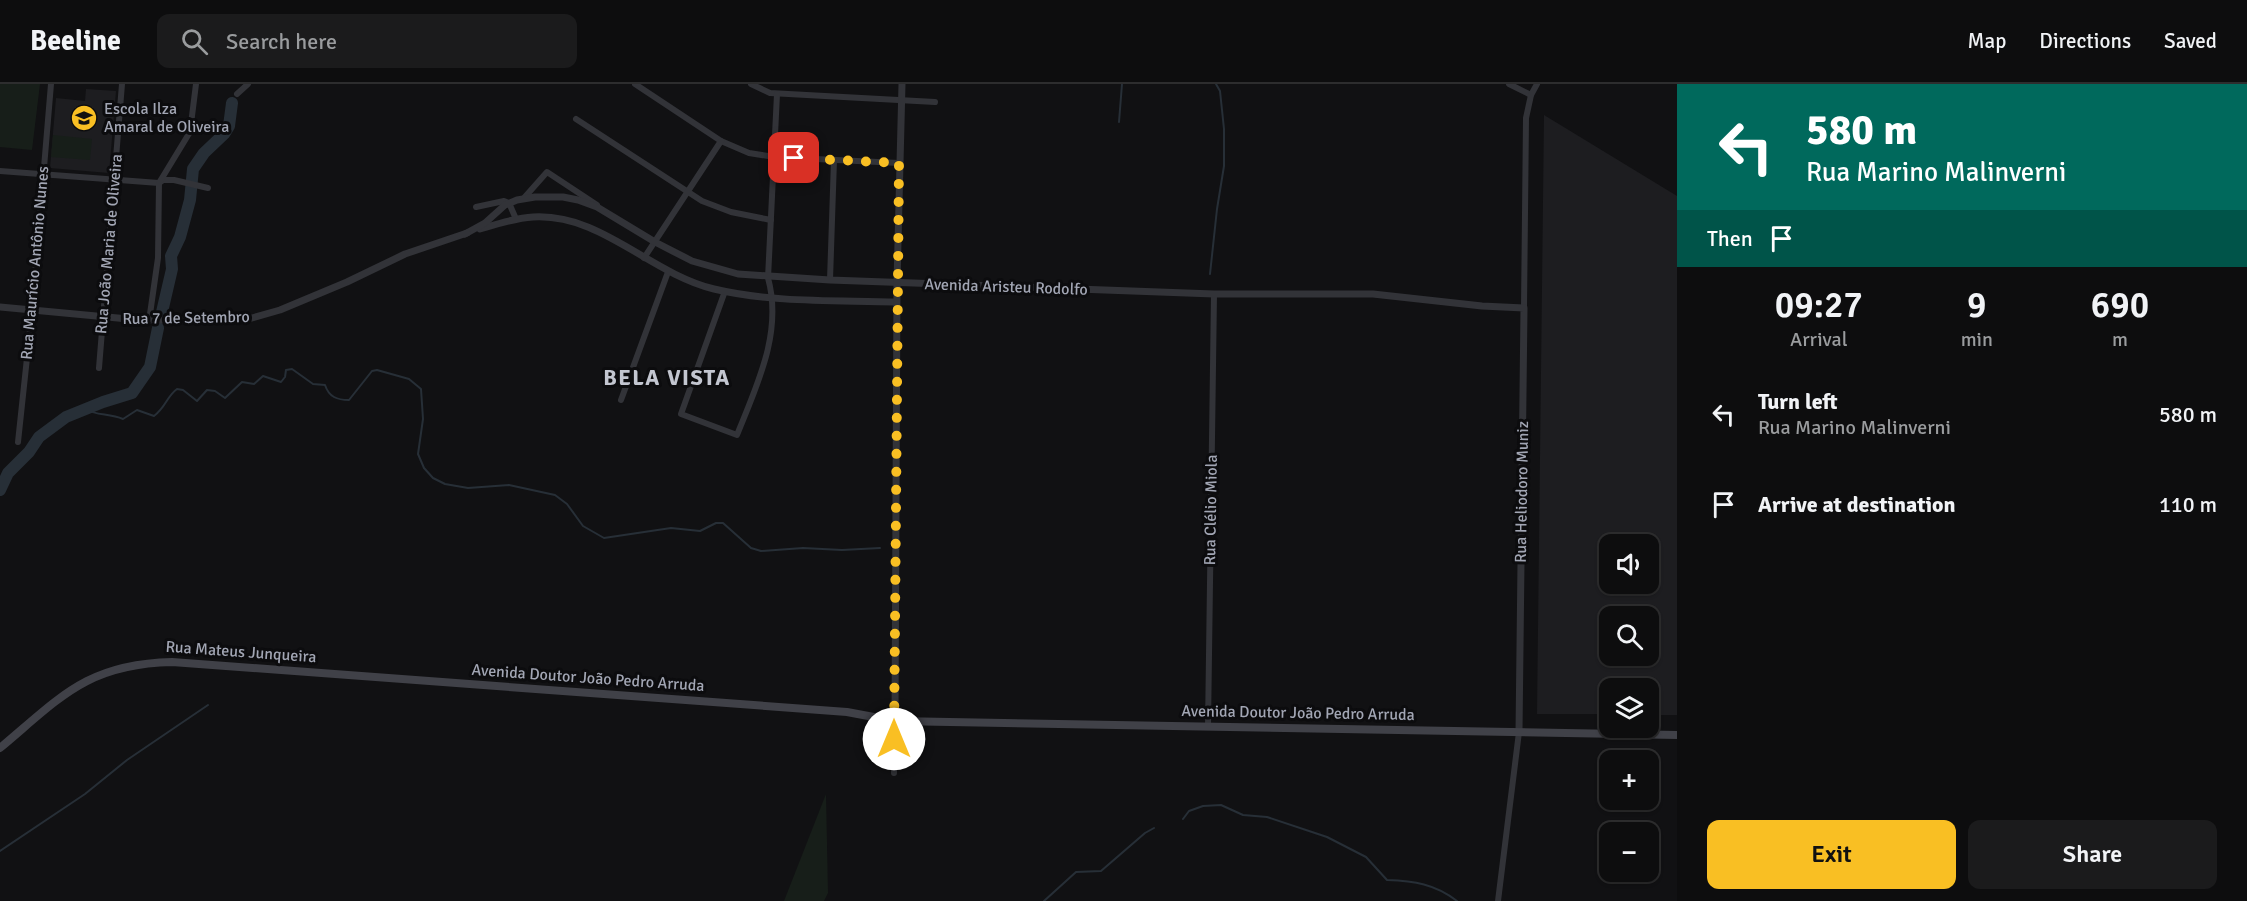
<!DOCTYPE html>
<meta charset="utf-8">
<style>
:root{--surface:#0d0d0e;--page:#1b1b1c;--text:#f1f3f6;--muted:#9a9c9e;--line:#2d2d2e;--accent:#f9bf23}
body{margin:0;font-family:Signika,sans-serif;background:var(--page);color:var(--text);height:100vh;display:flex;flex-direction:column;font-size:22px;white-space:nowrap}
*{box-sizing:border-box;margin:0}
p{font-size:20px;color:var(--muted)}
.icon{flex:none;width:33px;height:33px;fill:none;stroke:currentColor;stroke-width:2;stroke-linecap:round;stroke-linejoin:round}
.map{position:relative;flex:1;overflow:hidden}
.sheet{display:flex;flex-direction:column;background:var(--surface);width:570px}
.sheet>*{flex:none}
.banner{background:#00695c;color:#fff;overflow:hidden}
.buttons{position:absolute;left:1599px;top:450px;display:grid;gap:12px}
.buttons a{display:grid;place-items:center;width:60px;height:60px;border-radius:12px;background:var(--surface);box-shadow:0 2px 4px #0004,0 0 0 2px var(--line);font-size:30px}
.pin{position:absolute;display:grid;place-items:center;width:51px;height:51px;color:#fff;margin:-26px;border-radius:12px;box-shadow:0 3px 9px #0006}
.me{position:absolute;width:66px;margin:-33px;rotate:0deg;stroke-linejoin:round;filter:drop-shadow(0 0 4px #0008)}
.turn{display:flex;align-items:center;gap:21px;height:126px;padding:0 30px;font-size:27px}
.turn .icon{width:78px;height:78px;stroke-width:2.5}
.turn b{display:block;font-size:42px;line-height:51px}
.then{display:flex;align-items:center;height:57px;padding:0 30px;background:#0003;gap:12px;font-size:22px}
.eta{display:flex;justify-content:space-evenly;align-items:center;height:102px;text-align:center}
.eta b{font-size:36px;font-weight:600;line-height:42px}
.action{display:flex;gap:12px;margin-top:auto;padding:12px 30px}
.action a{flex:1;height:69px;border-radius:12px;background:var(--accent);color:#111;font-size:24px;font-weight:600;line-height:69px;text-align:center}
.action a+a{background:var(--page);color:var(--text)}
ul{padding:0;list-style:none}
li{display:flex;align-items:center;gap:18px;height:90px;padding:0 30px}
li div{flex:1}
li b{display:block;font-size:22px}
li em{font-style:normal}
header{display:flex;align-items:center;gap:36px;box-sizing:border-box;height:84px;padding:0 30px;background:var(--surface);border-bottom:2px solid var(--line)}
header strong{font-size:28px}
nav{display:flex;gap:33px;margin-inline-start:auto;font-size:21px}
.search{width:420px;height:54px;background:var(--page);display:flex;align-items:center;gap:15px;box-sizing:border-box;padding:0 21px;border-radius:12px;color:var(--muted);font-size:22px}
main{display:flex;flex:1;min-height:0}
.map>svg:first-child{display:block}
</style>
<header>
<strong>Beeline</strong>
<div class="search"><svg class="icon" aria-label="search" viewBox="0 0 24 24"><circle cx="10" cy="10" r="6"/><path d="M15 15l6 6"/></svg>Search here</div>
<nav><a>Map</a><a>Directions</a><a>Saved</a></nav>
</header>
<main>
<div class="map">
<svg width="1677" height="817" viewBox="0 0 1677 817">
<rect width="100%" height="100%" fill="#111113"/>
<!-- built -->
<g fill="#1d1d20" fill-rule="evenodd">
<polygon points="86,5 116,7 109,89 50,84 56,14 85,17"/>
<path d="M 1544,31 L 1677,112 L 1677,631 L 1649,631 L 1648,604 L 1610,604 L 1609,630 L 1537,630 ZM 1610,460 L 1648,460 L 1648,500 L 1610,500 ZM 1610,532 L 1648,532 L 1648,572 L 1610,572 Z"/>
</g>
<!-- green -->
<g fill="#171e19">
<polygon points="0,0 40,0 32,66 0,63"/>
<polygon points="53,51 92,55 90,76 51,73"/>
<polygon points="826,710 828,809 824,817 784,817"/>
</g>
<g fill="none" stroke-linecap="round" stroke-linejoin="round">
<!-- stream -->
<g stroke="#272f37" stroke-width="2">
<polyline points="1119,38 1122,0"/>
<polyline points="1210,190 1217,125 1224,82 1224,45 1220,7 1216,0"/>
<path d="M 85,325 C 97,332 109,329 123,335 L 137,326 L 154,332 C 166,323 167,312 177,305 L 183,306 L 197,317 L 207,306 L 215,307 L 225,314 L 242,298 L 254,300 L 263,292 L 281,298 L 285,293 L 286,286 L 292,285 L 313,300 L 325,301 C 329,313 337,316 349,316 L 372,287 L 377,286 L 409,295 L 421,305 L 423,335 L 418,370 L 424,384 L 433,394 L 445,400 L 468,404 L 509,401 L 555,411 L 567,420 L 583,442 L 604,454 L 671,444 L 700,447 L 716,439 L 723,439 L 751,464 L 761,467 L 803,464 L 842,466 L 880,464"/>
<path d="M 1183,735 L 1189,727 L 1203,722 L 1221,721 L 1243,731 L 1267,733 L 1327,753 L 1366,773 L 1387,796 C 1414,797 1435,800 1457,817"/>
<polyline points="0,767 85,710 127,676 208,621"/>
<polyline points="1044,817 1076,788 1101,787 1145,749 1154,744"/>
</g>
<!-- river -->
<g stroke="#272f37" stroke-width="12">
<polyline points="162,228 172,185 171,172 180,153 190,116 193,85 204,69 224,50 229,42 232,19"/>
<polyline points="0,406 8,389 29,368 39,353 66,333 103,318 132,309 150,283 158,244"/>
</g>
<!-- minor -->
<g stroke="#323338" stroke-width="6">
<polyline points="635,0 721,57 749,69 774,73 899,79"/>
<polyline points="751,0 770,9 935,18"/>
<polyline points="1509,0 1531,11"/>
<polyline points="237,10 248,0"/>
<polyline points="576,35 702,117 731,128 771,136"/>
<polyline points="0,87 159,99 163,96 174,96 208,104"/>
<polyline points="524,114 547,88 597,121"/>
<polyline points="476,123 504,117 509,119 516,135"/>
<polyline points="644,174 721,57"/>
<polyline points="830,196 834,76"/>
<path d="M 725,207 L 681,330 L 737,351 C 757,301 783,248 768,194 L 777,10"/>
<polyline points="1524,224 1526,34 1531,11 1537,0"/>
<polyline points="149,237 158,174 159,99 190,48 196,0"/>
<polyline points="99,284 122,0"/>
<polyline points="621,316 668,188"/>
<polyline points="18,358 32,227 51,0"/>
<polyline points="1208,643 1214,210"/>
<polyline points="894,689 895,637"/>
<polyline points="1498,817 1519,648"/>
</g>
<!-- tertiary -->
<g stroke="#323338" stroke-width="7">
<path d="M 480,145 C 497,140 515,134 533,133 C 601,129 649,189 714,205 C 773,219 836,216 896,218"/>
<polyline points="465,150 485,139 505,121 517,116 535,113 563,113 578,116 597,123 655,158 692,177 738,190 830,196 1214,210 1373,210 1482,222 1524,224 1519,648"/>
<polyline points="0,223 139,236 229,236 252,234 280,226 347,198 405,170 467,149"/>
<polyline points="895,637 897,198 902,0"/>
</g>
<!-- secondary -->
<path stroke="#404148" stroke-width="8" d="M 0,664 C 61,613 87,580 172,578 L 847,628 L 895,637 L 1677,651"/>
</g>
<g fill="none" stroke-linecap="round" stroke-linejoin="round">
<!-- route -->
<polyline stroke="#f9bf23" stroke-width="10" stroke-dasharray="0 18" points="794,74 899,79 894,655"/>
</g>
<!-- icons -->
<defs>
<g id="school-disc" transform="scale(1.35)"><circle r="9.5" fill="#f9bf23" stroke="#0c0c0e"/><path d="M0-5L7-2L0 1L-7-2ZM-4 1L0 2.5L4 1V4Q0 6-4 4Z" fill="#111"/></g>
</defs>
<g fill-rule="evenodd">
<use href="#school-disc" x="84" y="34"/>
</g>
<g text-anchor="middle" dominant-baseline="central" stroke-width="6" stroke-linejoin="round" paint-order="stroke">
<!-- poi labels -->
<g font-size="16" fill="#a2a6b4" stroke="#0c0c0e" text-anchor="start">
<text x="104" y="25">Escola Ilza<tspan x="104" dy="18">Amaral de Oliveira</tspan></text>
</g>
<!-- street labels -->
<g font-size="16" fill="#a2a6b4" stroke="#0c0c0e">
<text transform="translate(109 160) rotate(-85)">Rua João Maria de Oliveira</text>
<text transform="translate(35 179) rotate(-85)">Rua Maurício Antônio Nunes</text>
<text transform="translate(1006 203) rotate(2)">Avenida Aristeu Rodolfo</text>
<text transform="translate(186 234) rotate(-1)">Rua 7 de Setembro</text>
<text transform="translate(1522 408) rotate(-89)">Rua Heliodoro Muniz</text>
<text transform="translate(1211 426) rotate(-89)">Rua Clélio Miola</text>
<text transform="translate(241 568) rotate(4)">Rua Mateus Junqueira</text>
<text transform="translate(588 594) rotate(4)">Avenida Doutor João Pedro Arruda</text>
<text transform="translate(1298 629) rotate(1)">Avenida Doutor João Pedro Arruda</text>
</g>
<!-- district labels -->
<g font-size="22" font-weight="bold" letter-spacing="1.5" fill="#c3c6d0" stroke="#0c0c0e">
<text x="667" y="293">BELA VISTA</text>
</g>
</g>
</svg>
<div class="buttons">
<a><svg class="icon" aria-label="sound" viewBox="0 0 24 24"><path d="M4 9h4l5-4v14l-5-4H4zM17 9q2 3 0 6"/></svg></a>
<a><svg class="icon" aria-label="search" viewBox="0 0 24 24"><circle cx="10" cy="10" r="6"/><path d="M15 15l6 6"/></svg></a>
<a><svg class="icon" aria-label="layers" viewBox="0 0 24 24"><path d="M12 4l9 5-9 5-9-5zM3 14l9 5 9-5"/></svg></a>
<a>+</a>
<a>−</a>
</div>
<div class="pin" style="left:794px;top:74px;background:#d93025"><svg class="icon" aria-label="arrive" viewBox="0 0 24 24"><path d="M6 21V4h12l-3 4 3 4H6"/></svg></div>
<svg class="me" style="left:894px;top:655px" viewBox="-20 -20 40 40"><circle r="19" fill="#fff"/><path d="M0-13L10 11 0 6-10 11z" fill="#f9bf23"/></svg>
</div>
<section class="sheet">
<div class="banner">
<div class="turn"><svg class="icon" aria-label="left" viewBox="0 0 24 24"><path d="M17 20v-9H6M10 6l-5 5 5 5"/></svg><div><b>580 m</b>Rua Marino Malinverni</div></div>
<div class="then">Then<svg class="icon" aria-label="arrive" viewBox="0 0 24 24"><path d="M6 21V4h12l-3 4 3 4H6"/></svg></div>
</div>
<div class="eta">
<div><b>09:27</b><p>Arrival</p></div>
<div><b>9</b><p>min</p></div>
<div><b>690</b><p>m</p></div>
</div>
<ul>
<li><svg class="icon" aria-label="left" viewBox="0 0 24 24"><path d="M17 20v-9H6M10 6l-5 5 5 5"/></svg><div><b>Turn left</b><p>Rua Marino Malinverni</p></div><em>580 m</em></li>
<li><svg class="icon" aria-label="arrive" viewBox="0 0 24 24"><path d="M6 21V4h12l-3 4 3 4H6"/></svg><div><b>Arrive at destination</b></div><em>110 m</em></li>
</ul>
<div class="action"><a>Exit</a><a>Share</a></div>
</section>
</main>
